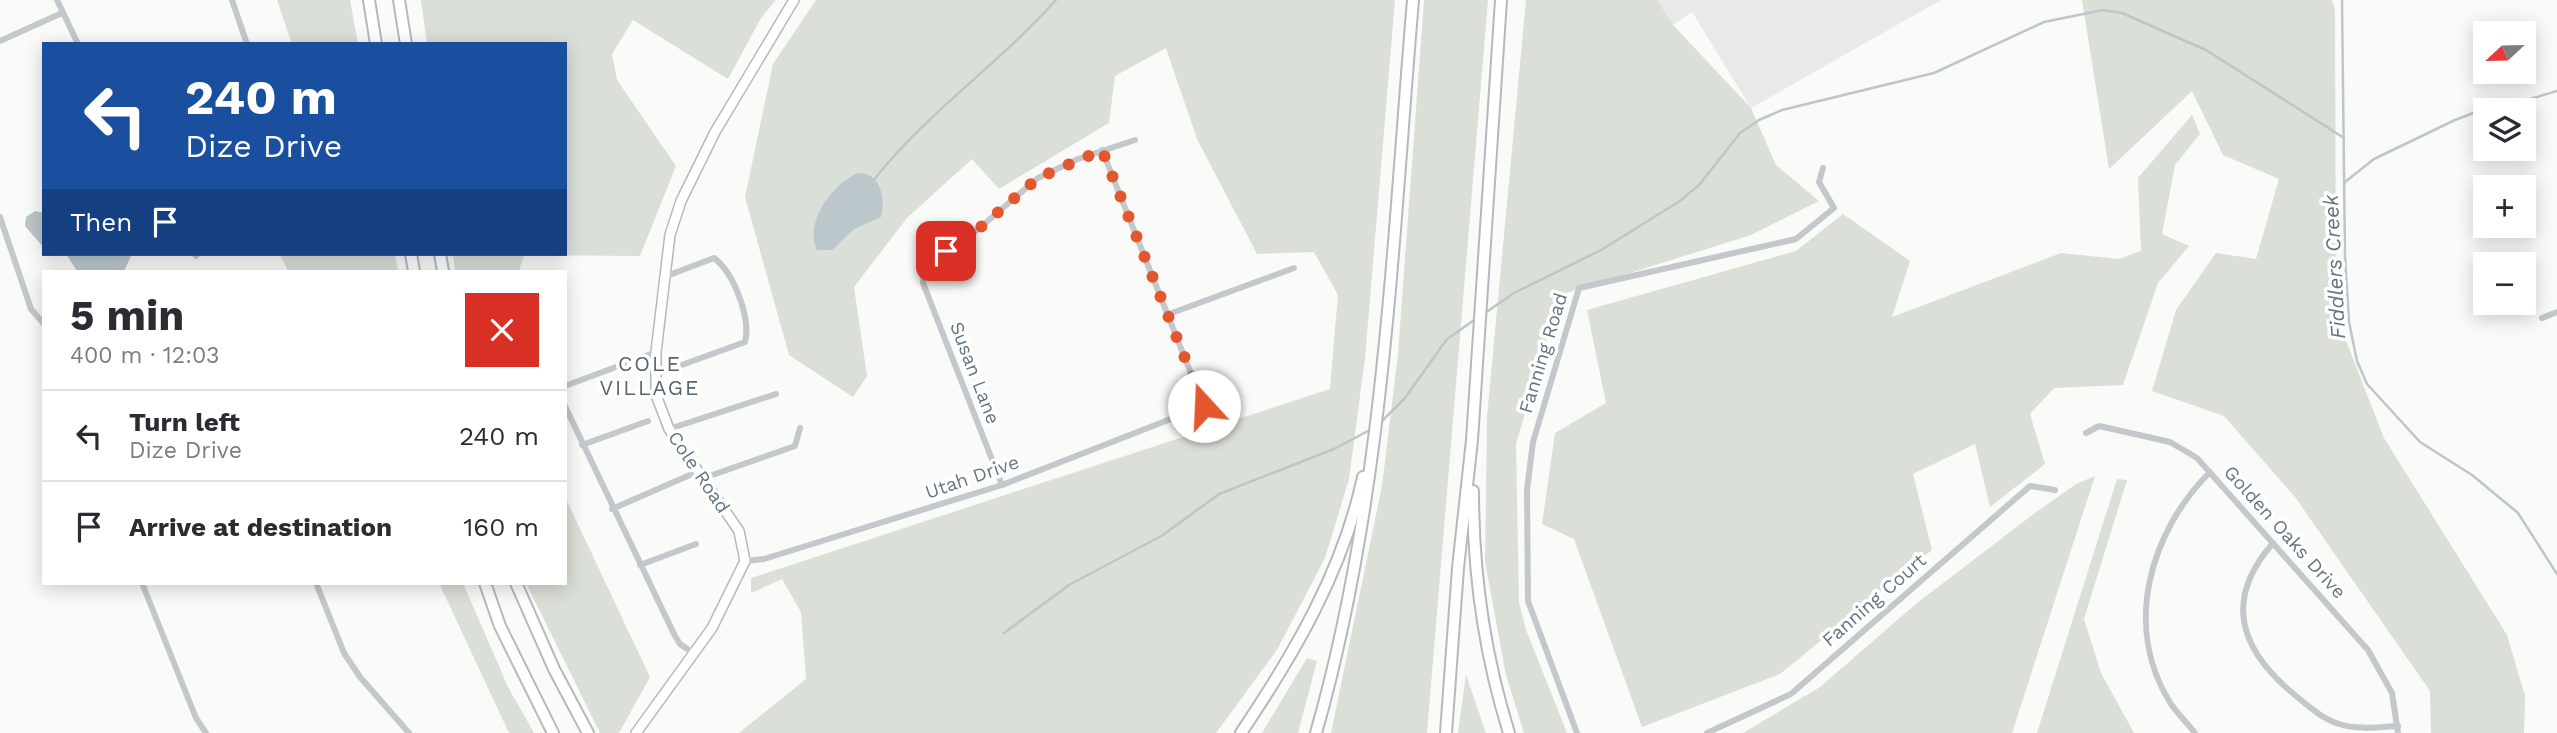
<!DOCTYPE html>
<meta charset="utf-8">
<style>
:root{--surface:#fff;--page:#f7f7f7;--text:#2b2b33;--muted:#7c7c81;--line:#e1e1e2}
body{margin:0;font-family:"Work Sans",sans-serif;background:var(--page);color:var(--text);height:100vh;display:flex;flex-direction:column;font-size:26px;white-space:nowrap}
*{box-sizing:border-box;margin:0}
p{font-size:23px;color:var(--muted)}
.icon{flex:none;width:38px;height:38px;fill:none;stroke:currentColor;stroke-width:2;stroke-linecap:round;stroke-linejoin:round}
.map{position:relative;flex:1;overflow:hidden}
.panel{position:absolute;left:42px;top:270px;width:525px;height:315px;display:flex;flex-direction:column;background:var(--surface);border-radius:0px;box-shadow:0 4px 18px #0003}
.panel>*{flex:none}
.hud{position:absolute;left:42px;top:42px;width:525px;height:214px;border-radius:0px;box-shadow:0 4px 18px #0003;background:#1a4fa0;color:#fff;overflow:hidden}
.needle{width:46px;rotate:248deg}
.controls{position:absolute;left:2473px;top:21px;display:grid;gap:14px}
.controls a{display:grid;place-items:center;width:63px;height:63px;border-radius:0px;background:var(--surface);box-shadow:0 4px 18px #0003;font-size:35px}
.pin{position:absolute;display:grid;place-items:center;width:60px;height:60px;color:#fff;margin:-30px;border-radius:14px;box-shadow:0 4px 10px #0006}
.me{position:absolute;width:77px;margin:-38px;rotate:340deg;stroke-linejoin:round;filter:drop-shadow(0 0 5px #0008)}
.turn{display:flex;align-items:center;gap:24px;height:147px;padding:0 28px;font-size:32px}
.turn .icon{width:91px;height:91px;stroke-width:2.5}
.turn b{display:block;font-size:49px;line-height:60px}
.then{display:flex;align-items:center;height:66px;padding:0 28px;background:#0003;gap:14px;font-size:26px}
.round{display:grid;place-items:center;flex:none;width:74px;height:74px;border-radius:0px;background:var(--page)}
.overview{display:flex;align-items:center;justify-content:space-between;height:119px;padding:0 28px}
h1{font-size:42px;font-weight:700;line-height:52px}
ul{padding:0;list-style:none}
li{display:flex;align-items:center;gap:21px;height:91px;padding:0 28px;border-top:2px solid var(--line)}
li div{flex:1}
li b{display:block;font-size:26px}
li em{font-style:normal}
.map>svg:first-child{display:block}
</style>
<div class="map">
<svg width="2557" height="733" viewBox="0 0 2557 733">
<rect width="100%" height="100%" fill="#fafaf8"/>
<!-- built -->
<polygon fill="#e8e9e9" points="1657,0 1941,0 1751,108 1692,12 1673,25"/>
<!-- green -->
<g fill="#dadfd7">
<polygon points="277,0 350,0 358,44 292,44"/>
<polygon points="421,0 776,0 761,18 728,79 633,20 612,54 617,80 676,166 640,256 524,255 519,271 455,271 453,254 565,254 565,44 427,44"/>
<polygon points="816,0 1395,0 1365,358 1349,479 1325,558 1277,650 1216,733 739,733 806,679 801,612 782,579 751,593 751,578 1330,389 1338,295 1314,252 1257,254 1197,139 1166,48 1115,76 1109,123 999,189 972,159 907,218 854,287 867,376 853,397 789,355 745,197 773,64"/>
<polygon points="1424,0 1488,0 1427,733 1331,733 1382,486 1398,354"/>
<polygon points="1526,0 1657,0 1673,25 1751,108 1776,165 1819,201 1751,235 1560,295 1516,444 1519,602 1526,630 1567,733 1524,733 1506,675 1485,562 1487,417"/>
<polygon points="2082,0 2332,0 2335,10 2336,315 2384,438 2507,635 2525,696 2524,733 2431,733 2430,691 2295,497 2224,416 2152,391 2176,310 2216,253 2256,259 2279,179 2223,155 2192,91 2109,169"/>
<polygon points="2192,115 2200,134 2175,165 2162,234 2189,246 2158,283 2123,385 2054,388 2030,414 2045,464 1990,507 1975,444 1913,474 1932,550 1780,674 1642,727 1574,539 1542,524 1555,433 1606,403 1587,310 1796,251 1843,214 1910,261 1892,317 2061,253 2119,259 2141,251 2138,178"/>
<polygon points="280,254 395,254 398,271 288,271"/>
<polygon points="2095,476 2012,733 1743,733 1820,687 1917,603 2035,513 2076,484"/>
<polygon points="2117,479 2127,480 2084,619 2101,673 2134,733 2037,733"/>
<polygon points="565,497 650,677 619,733 600,733 526,583 565,583"/>
<polygon points="439,583 463,583 508,687 534,733 509,733"/>
<polygon points="1307,658 1317,661 1298,733 1262,733"/>
<polygon points="1466,675 1486,733 1458,733"/>
</g>
<!-- water -->
<g fill="#bbc7cb">
<path d="M 858,173 C 881,173 886,199 881,217 L 854,229 L 832,250 L 817,250 C 804,221 833,184 858,173 Z"/>
<polygon points="35,211 44,213 44,248 25,226 26,217"/>
<polygon points="66,254 132,254 124,271 77,271"/>
</g>
<g fill="none" stroke-linecap="round" stroke-linejoin="round">
<!-- stream -->
<g stroke="#bbc7cb" stroke-width="2.5">
<polyline points="2342,0 2345,256 2349,322 2357,361 2367,384 2420,442 2472,475 2518,513 2557,574"/>
<path d="M 873,181 C 925,114 999,64 1056,0"/>
<polyline points="2345,182 2374,159 2455,120 2481,110 2520,102 2557,91"/>
<polyline points="1485,313 1514,293 1601,250 1680,201 1700,184 1740,133 1759,120 1782,110 1934,73 2044,22 2103,10 2122,13 2206,50 2344,138"/>
<polyline points="1378,425 1405,398 1447,339 1477,318"/>
<polyline points="1004,633 1069,585 1163,535 1219,494 1334,449 1370,430"/>
</g>
<!-- secondary casing -->
<g stroke="#b3babf" stroke-width="12">
<polyline id="secondary" points="636,733 712,628 745,561 739,531 669,429 656,395 656,352 670,235 681,201 715,132 794,0"/>
</g>
<!-- highway casing -->
<g stroke="#b4b9bd" stroke-width="14">
<g id="highway">
<polyline points="369,0 376,44"/>
<polyline points="399,0 406,44"/>
<polyline points="411,254 414,271"/>
<polyline points="440,254 443,271"/>
<path d="M 1473,491 C 1473,575 1484,653 1509,733"/>
<polyline points="485,583 500,626 553,733"/>
<polyline points="516,583 554,669 588,733"/>
<path d="M 1241,733 C 1294,654 1343,571 1363,477"/>
<path d="M 1316,733 C 1384,495 1392,246 1413,0"/>
<polyline points="1446,733 1458,568 1472,440 1501,0"/>
</g>
</g>
<!-- street -->
<g stroke="#c3c8cc" stroke-width="6">
<polyline points="57,0 78,44"/>
<polyline points="232,0 247,44"/>
<polyline points="0,41 62,13"/>
<polyline points="0,217 31,309 44,324"/>
<polyline points="194,254 196,256"/>
<polyline points="1169,314 1294,268"/>
<polyline points="2542,318 2557,312"/>
<path d="M 657,374 L 745,342 C 751,318 734,273 714,258 L 664,277"/>
<polyline points="565,386 656,352"/>
<polyline points="565,406 675,636 680,644 693,653"/>
<polyline points="669,429 776,394"/>
<polyline points="2086,433 2099,426 2170,442 2197,458 2368,650 2392,693 2398,733"/>
<polyline points="582,445 648,421"/>
<polyline points="704,478 795,446 800,428"/>
<polyline points="1002,485 923,283 924,271 929,262 969,237 1038,178 1078,159 1135,140"/>
<polyline points="612,509 699,471"/>
<path d="M 2273,543 C 2225,598 2238,646 2290,691 C 2305,703 2320,718 2339,724 C 2358,730 2378,727 2398,726"/>
<polyline points="745,561 764,559 1002,485 1204,406 1102,150"/>
<polyline points="640,565 696,544"/>
<polyline points="142,583 196,718 206,733"/>
<polyline points="316,583 344,653 360,677 409,733"/>
<polyline points="1577,733 1528,601 1527,490 1533,442 1579,288 1796,239 1834,208 1819,182 1823,168"/>
<polyline points="1707,733 1791,694 2030,486 2055,490"/>
<path d="M 2195,733 C 2187,723 2178,714 2171,704 C 2122,627 2150,532 2210,472"/>
</g>
<!-- secondary -->
<use href="#secondary" stroke="#fff" stroke-width="9"/>
<!-- highway -->
<use href="#highway" stroke="#fff" stroke-width="10"/>
</g>
<g fill="none" stroke-linecap="round" stroke-linejoin="round">
<!-- route -->
<polyline stroke="#e4572e" stroke-width="12" stroke-dasharray="0 21.6" points="946,251 969,237 1038,178 1102,150 1204,406"/>
</g>
<g text-anchor="middle" dominant-baseline="central" stroke-width="7" stroke-linejoin="round" paint-order="stroke">
<!-- street labels -->
<g font-size="19" fill="#657683" stroke="#fff">
<text transform="translate(1543 353) rotate(-73)">Fanning Road</text>
<text transform="translate(975 373) rotate(69)">Susan Lane</text>
<text transform="translate(699 472) rotate(56)">Cole Road</text>
<text transform="translate(972 477) rotate(-19)">Utah Drive</text>
<text transform="translate(2285 532) rotate(48)">Golden Oaks Drive</text>
<text transform="translate(1874 600) rotate(-41)">Fanning Court</text>
</g>
<!-- water labels -->
<g font-size="21" font-style="italic" fill="#60757c" stroke="#fff">
<text transform="translate(2334 267) rotate(-93)">Fiddlers Creek</text>
</g>
<!-- neighbourhood labels -->
<g font-size="21" letter-spacing="2" fill="#57646e" stroke="#fff">
<text x="650" y="363">COLE<tspan x="650" dy="24">VILLAGE</tspan></text>
</g>
</g>
</svg>
<div class="controls">
<a><svg class="needle" viewBox="-14 -14 28 28"><path d="M0-13l5 13h-10z" fill="#e53935"/><path d="M0 13l5-13h-10z" fill="#7c7c81"/></svg></a>
<a><svg class="icon" aria-label="layers" viewBox="0 0 24 24"><path d="M12 4l9 5-9 5-9-5zM3 14l9 5 9-5"/></svg></a>
<a>+</a>
<a>−</a>
</div>
<div class="pin" style="left:946px;top:251px;background:#d93025"><svg class="icon" aria-label="arrive" viewBox="0 0 24 24"><path d="M6 21V4h12l-3 4 3 4H6"/></svg></div>
<svg class="me" style="left:1204px;top:406px" viewBox="-20 -20 40 40"><circle r="19" fill="#fff"/><path d="M0-13L10 11 0 6-10 11z" fill="#e4572e"/></svg>
<div class="hud">
<div class="turn"><svg class="icon" aria-label="left" viewBox="0 0 24 24"><path d="M17 20v-9H6M10 6l-5 5 5 5"/></svg><div><b>240 m</b>Dize Drive</div></div>
<div class="then">Then<svg class="icon" aria-label="arrive" viewBox="0 0 24 24"><path d="M6 21V4h12l-3 4 3 4H6"/></svg></div>
</div>
<section class="panel">
<div class="overview"><div><h1>5 min</h1><p>400 m · 12:03</p></div><a class="round" style="background:#d93025;color:#fff"><svg class="icon" aria-label="close" viewBox="0 0 24 24"><path d="M6 6l12 12M18 6L6 18"/></svg></a></div>
<ul>
<li><svg class="icon" aria-label="left" viewBox="0 0 24 24"><path d="M17 20v-9H6M10 6l-5 5 5 5"/></svg><div><b>Turn left</b><p>Dize Drive</p></div><em>240 m</em></li>
<li><svg class="icon" aria-label="arrive" viewBox="0 0 24 24"><path d="M6 21V4h12l-3 4 3 4H6"/></svg><div><b>Arrive at destination</b></div><em>160 m</em></li>
</ul>
</section>
</div>
